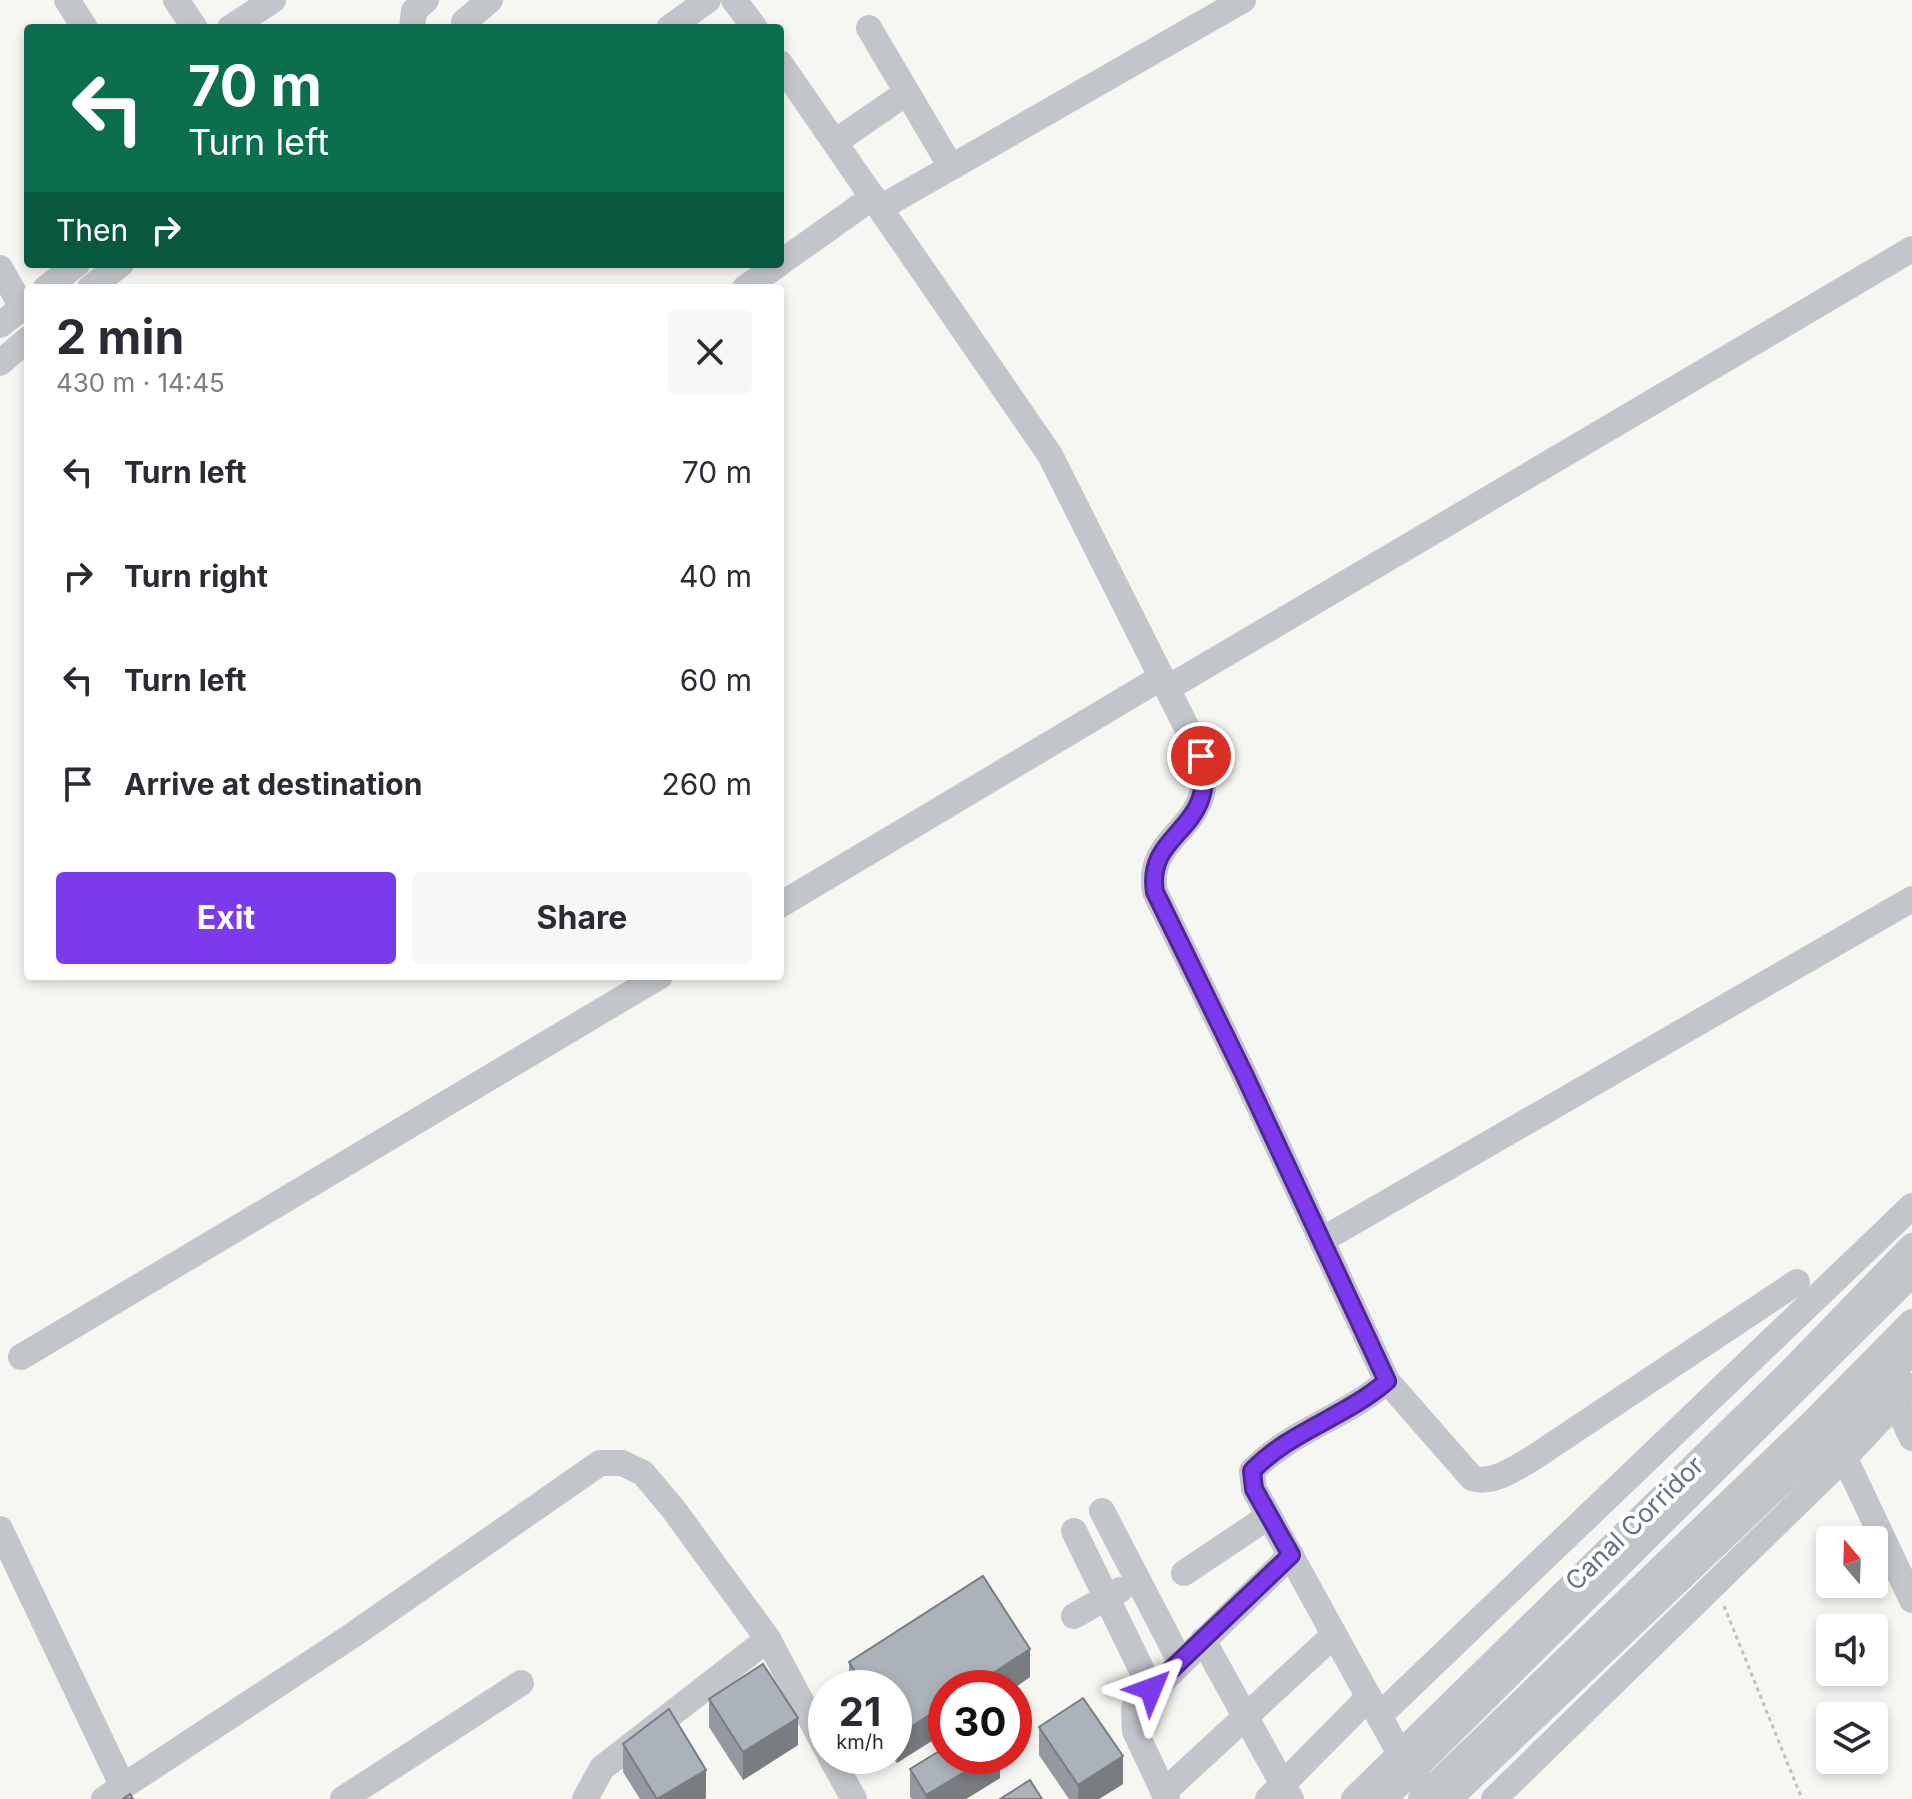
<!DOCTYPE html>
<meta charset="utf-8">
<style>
:root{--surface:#fff;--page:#f7f7f7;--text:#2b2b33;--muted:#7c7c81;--accent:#7c3aed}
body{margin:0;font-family:Inter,sans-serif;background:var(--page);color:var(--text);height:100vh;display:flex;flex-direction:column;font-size:30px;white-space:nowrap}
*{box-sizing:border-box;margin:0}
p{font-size:26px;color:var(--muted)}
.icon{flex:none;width:44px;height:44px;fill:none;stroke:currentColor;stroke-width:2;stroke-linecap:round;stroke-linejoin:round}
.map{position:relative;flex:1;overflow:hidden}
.sheet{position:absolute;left:24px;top:284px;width:760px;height:696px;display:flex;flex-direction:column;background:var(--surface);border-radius:8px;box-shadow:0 4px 12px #0003}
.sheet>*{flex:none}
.top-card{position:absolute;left:24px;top:24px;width:760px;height:244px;border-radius:8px;box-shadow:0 4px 12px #0003;background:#0b6e4f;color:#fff;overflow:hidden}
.needle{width:52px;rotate:341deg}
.tools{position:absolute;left:1816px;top:1526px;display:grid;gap:16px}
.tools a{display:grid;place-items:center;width:72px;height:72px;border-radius:8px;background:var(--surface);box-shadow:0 4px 12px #0003;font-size:40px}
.speed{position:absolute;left:808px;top:1670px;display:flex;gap:16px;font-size:40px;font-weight:700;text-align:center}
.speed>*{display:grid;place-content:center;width:104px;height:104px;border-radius:50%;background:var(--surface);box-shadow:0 4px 12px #0003;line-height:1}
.speed small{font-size:20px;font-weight:400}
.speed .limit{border:12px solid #d22;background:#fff;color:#111}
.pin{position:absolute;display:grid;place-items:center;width:68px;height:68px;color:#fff;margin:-34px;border:4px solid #fff;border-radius:50%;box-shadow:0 2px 8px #0007}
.me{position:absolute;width:88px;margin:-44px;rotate:46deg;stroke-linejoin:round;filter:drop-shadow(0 0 6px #0008)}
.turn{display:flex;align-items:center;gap:28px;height:168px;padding:0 32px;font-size:36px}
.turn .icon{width:104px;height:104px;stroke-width:2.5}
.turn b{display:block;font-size:56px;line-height:68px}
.then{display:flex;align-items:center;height:76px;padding:0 32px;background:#0003;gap:16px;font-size:30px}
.round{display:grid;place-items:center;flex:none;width:84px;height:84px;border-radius:8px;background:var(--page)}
.overview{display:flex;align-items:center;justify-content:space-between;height:136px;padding:0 32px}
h1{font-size:48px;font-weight:700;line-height:60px}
.primary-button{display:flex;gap:16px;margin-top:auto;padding:16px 32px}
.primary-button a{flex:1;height:92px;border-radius:8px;background:var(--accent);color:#fff;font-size:32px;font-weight:700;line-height:92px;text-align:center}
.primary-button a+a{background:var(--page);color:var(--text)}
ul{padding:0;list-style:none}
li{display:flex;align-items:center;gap:24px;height:104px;padding:0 32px}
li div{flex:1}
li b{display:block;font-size:30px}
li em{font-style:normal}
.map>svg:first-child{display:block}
</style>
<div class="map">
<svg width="1912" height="1799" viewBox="0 0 1912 1799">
<rect width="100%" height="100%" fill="#f6f7f3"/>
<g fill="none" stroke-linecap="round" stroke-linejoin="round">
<!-- path -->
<polyline stroke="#bcbec1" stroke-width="3" stroke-dasharray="4 4" stroke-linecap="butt" points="1724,1606 1802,1799"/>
<!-- minor -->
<g stroke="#c2c5c9" stroke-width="26">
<polyline points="67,0 85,28"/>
<polyline points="176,0 195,28"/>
<polyline points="734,0 755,28"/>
<polyline points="464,22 490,0"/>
<polyline points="230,28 273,0"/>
<polyline points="412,28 414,11 426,0"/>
<polyline points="669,28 708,0"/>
<polyline points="869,28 951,167"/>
<path d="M 780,63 L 1050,455 L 1201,756 C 1219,831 1144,831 1155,892 L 1244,1074 L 1387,1381"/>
<polyline points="835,142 906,93"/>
<polyline points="880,208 1243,0"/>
<polyline points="780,263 873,197"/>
<polyline points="0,268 22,307"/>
<polyline points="46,288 77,264"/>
<polyline points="90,288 121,264"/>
<polyline points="745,288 779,264"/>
<polyline points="0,325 28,303"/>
<polyline points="0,363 28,339"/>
<polyline points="1168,688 1912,249"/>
<polyline points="780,905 1162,677"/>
<polyline points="1322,1240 1912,899"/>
<polyline points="21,1357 660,976"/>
<polyline points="1890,1391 1912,1438"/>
<polyline points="1838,1444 1912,1600"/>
<polyline points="1102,1511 1180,1661"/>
<polyline points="0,1529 123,1787"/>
<polyline points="1074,1531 1151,1689"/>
<polyline points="1184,1573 1269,1516"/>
<polyline points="1074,1616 1120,1590"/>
<polyline points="1203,1640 1291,1799"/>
<polyline points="1379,1716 1912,1206"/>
<polyline points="830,1756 854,1799"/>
<polyline points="1164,1792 1334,1635"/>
<polyline points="104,1799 350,1637 600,1463 622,1463 643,1473 674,1510 768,1639 826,1748"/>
<polyline points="343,1799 521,1683"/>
<polyline points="585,1799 602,1768 768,1639"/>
<polyline points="1167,1799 1135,1731 1134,1709 1291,1555"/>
<polyline points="1268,1799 1369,1697"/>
<polyline points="1354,1799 1788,1374 1912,1246"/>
<polyline points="1384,1799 1912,1274"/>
<polyline points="1421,1799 1817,1418 1912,1322"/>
<path d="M 1431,1799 L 1399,1752 L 1254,1489 L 1252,1471 C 1290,1431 1346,1417 1387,1381 L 1472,1478 C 1492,1485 1516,1468 1533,1458 L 1797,1282"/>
<polyline points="1449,1799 1831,1435 1912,1352"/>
<polyline points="1494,1799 1846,1456 1912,1386"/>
</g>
</g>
<!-- wall -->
<g fill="#9499a0">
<polygon points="849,1662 1030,1677 1014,1688 946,1688 897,1763 892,1756 894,1756 894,1688 849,1688"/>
<polygon points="709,1699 798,1745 743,1780 709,1727"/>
<polygon points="1039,1727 1123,1784 1099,1799 1069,1799 1039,1755"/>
<polygon points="623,1744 706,1798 704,1799 640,1799 623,1772"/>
<polygon points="1000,1756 1000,1778 966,1799 912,1799 910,1797 910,1769"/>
</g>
<!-- shaded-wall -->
<g fill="#787d82">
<polygon points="1030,1649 1030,1677 1014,1688 970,1688"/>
<polygon points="946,1704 946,1732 897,1763 897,1736"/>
<polygon points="798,1718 798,1745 743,1780 743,1752"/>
<polygon points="991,1756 1000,1756 1000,1778 966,1799 926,1799 926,1795"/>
<polygon points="1123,1756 1123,1784 1099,1799 1078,1799 1078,1785"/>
<polygon points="706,1770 706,1798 704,1799 657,1799"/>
</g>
<!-- building -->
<g fill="#acb2ba" stroke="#787d82" stroke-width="2">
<polygon points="983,1576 1030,1649 970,1688 946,1688 946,1704 897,1736 894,1731 894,1688 866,1688 849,1662"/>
<polygon points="763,1664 798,1718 743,1752 709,1699"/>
<polygon points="1083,1698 1123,1756 1078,1785 1039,1727"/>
<polygon points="669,1709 706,1770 657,1799 623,1744"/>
<polygon points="946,1747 946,1756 991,1756 926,1795 910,1769"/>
<polygon points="1030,1780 1042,1799 1000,1799"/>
<polygon points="130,1794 133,1799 123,1799"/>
</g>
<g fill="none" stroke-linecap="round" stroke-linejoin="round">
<!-- route casing -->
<g stroke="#51269a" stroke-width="20">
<path id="route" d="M 1151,1689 L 1291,1555 L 1254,1489 L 1252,1471 C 1290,1431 1346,1417 1387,1381 L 1244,1074 L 1155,892 C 1145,830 1219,832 1201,756"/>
</g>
<!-- route -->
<use href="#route" stroke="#7c3aed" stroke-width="14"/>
</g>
<g text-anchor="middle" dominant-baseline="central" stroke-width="8" stroke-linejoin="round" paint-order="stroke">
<!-- street labels -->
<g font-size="26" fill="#657285" stroke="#fff">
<text transform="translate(1634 1523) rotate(-44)">Canal Corridor</text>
</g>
</g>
</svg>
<div class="tools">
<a><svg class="needle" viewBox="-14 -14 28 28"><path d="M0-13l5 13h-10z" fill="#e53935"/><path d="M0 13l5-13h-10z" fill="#7c7c81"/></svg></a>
<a><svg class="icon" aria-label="sound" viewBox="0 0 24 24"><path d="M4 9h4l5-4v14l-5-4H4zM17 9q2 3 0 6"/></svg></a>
<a><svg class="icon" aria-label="layers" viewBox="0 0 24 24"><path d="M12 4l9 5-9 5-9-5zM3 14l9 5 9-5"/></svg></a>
</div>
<div class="speed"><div>21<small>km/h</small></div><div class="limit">30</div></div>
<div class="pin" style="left:1201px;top:756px;background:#d93025"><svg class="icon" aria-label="arrive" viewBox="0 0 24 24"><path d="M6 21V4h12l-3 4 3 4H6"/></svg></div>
<svg class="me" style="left:1151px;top:1689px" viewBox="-20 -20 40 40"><path d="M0-17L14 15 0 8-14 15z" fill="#7c3aed" stroke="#fff" stroke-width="4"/></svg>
<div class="top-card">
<div class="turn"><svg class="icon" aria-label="left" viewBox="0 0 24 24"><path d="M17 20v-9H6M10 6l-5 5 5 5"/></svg><div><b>70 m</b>Turn left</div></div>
<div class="then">Then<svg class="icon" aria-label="right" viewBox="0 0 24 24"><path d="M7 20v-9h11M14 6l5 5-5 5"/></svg></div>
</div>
<section class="sheet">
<div class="overview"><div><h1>2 min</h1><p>430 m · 14:45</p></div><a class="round"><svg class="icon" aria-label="close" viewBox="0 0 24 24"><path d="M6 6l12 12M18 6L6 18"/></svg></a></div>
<ul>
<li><svg class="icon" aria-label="left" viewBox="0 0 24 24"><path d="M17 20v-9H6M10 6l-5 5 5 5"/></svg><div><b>Turn left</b></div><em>70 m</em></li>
<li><svg class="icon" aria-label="right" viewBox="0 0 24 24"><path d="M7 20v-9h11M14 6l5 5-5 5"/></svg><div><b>Turn right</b></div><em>40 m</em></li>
<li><svg class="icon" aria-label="left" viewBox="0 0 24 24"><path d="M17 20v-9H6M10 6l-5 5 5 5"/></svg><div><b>Turn left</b></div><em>60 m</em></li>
<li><svg class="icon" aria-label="arrive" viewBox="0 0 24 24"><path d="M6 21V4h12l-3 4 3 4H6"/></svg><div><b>Arrive at destination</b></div><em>260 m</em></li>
</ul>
<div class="primary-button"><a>Exit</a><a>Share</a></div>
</section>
</div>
